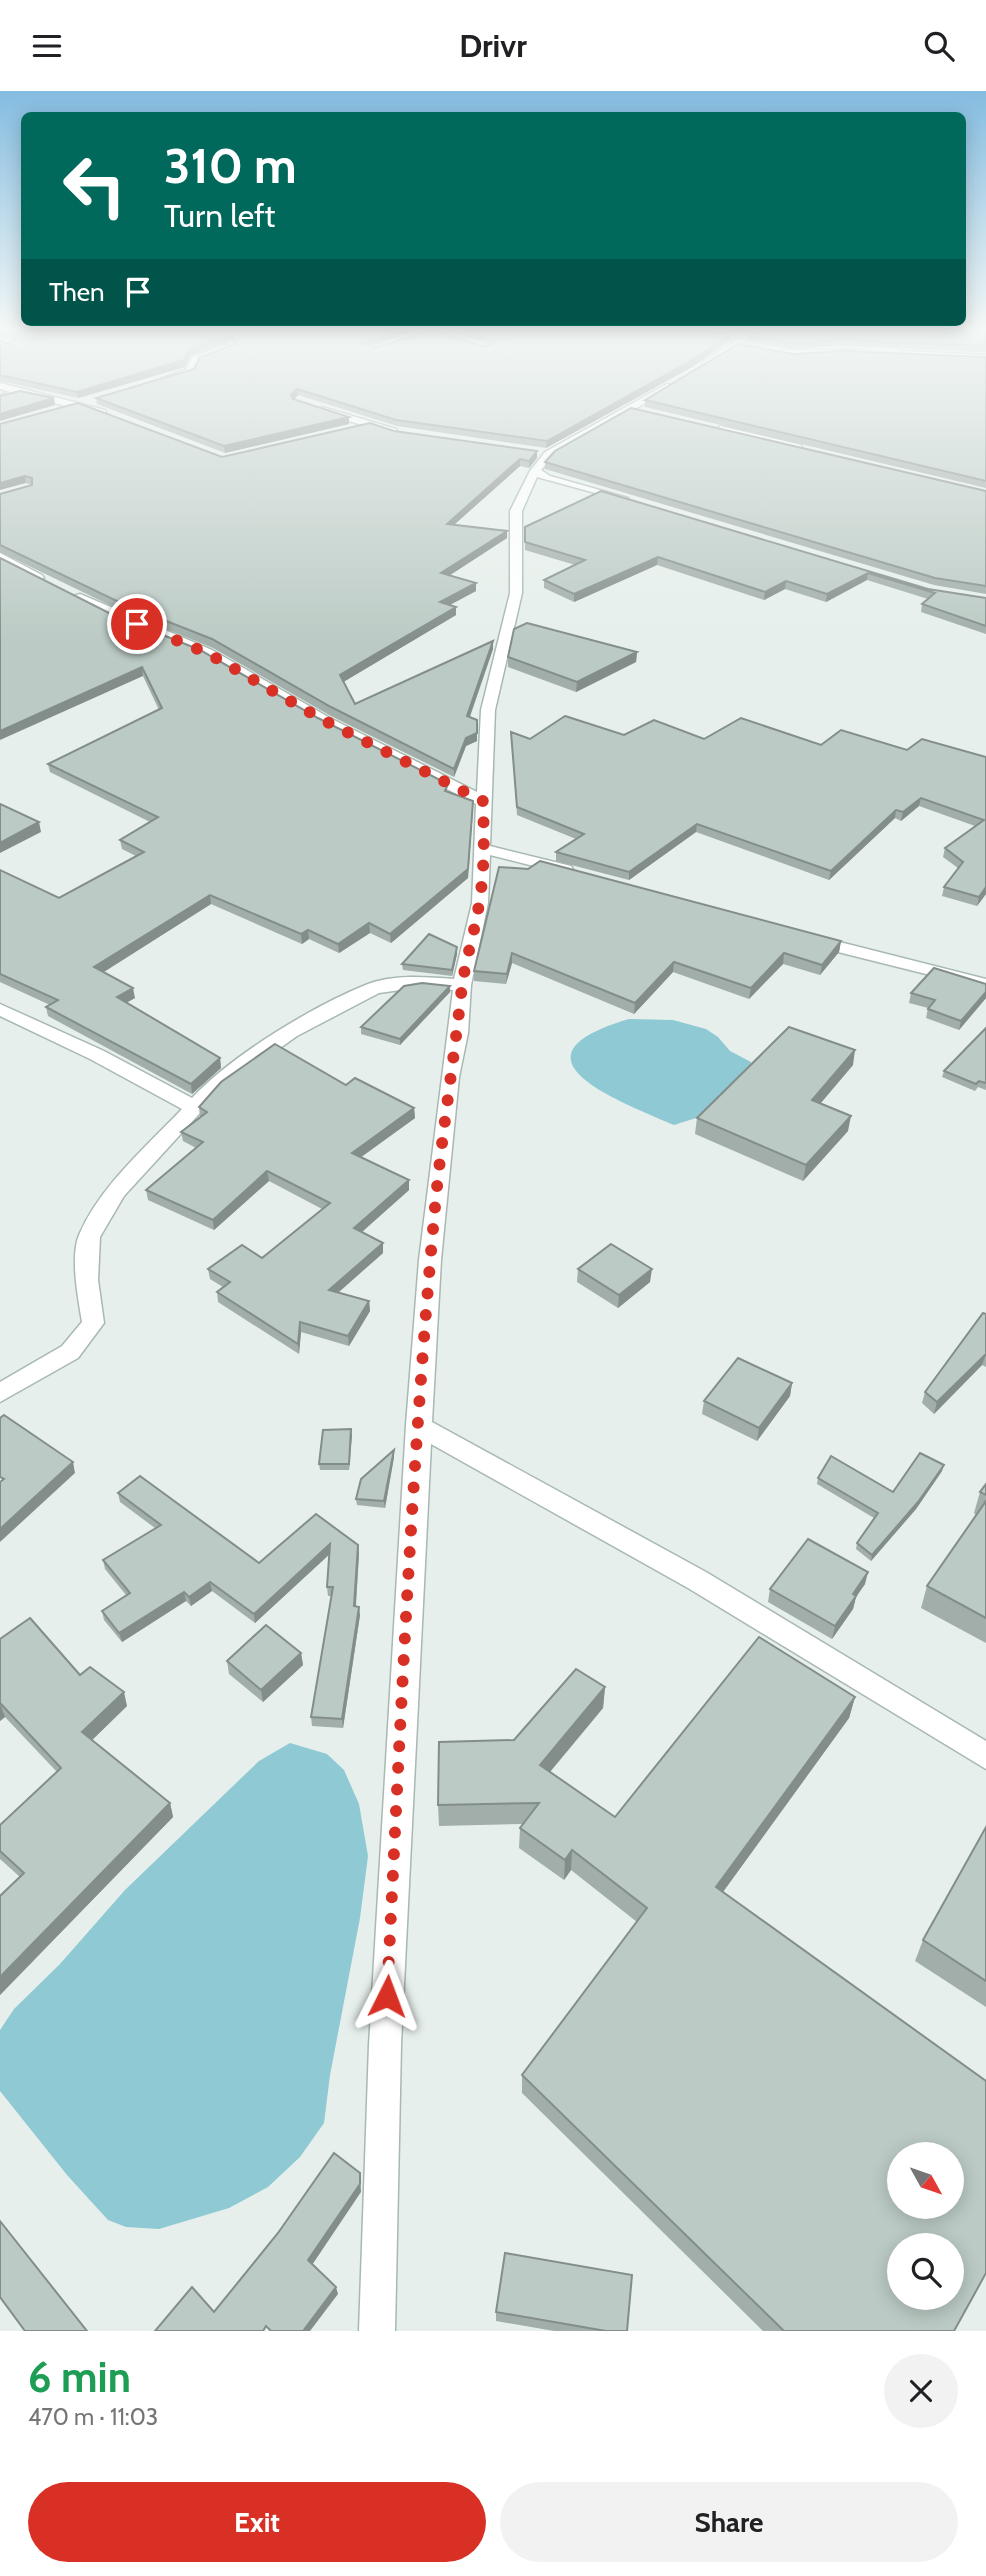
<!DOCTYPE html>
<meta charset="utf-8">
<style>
:root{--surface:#fff;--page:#f2f2f2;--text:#202124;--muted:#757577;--accent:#d93025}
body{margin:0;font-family:Cabin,sans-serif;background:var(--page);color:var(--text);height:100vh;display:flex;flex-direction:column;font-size:26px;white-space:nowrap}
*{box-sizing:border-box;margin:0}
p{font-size:23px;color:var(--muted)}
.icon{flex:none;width:38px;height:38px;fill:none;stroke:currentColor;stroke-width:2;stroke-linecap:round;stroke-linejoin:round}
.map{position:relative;height:2240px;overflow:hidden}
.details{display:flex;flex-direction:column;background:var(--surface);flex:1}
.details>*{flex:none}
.hud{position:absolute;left:21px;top:21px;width:945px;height:214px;border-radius:10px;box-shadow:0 4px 18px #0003;background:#00695c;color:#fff;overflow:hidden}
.needle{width:46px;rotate:130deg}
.buttons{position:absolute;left:887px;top:2051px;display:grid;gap:14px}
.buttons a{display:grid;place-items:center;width:77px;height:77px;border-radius:50%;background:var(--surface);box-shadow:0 4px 18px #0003;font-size:35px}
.pin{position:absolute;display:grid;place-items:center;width:60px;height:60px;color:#fff;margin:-30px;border:4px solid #fff;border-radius:50%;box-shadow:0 2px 7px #0007}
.me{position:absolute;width:77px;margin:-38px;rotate:3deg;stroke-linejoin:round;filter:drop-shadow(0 0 5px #0008)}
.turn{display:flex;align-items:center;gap:24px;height:147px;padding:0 28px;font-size:32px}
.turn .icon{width:91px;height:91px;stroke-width:2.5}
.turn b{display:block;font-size:49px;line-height:60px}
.then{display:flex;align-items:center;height:66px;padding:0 28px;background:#0003;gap:14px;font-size:26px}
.round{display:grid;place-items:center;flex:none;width:74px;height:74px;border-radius:37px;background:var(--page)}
.head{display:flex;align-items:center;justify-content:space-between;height:119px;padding:0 28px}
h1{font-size:42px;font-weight:800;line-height:52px;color:#1e9e55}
.button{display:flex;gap:14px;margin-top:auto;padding:14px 28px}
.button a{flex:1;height:80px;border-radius:42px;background:var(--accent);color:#fff;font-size:28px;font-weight:800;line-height:80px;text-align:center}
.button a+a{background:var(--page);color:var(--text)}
header{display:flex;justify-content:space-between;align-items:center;height:91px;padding:0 28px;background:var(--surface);font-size:32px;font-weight:800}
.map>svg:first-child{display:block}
</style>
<header><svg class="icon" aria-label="menu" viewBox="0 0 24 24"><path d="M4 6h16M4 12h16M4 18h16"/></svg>Drivr<svg class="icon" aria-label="search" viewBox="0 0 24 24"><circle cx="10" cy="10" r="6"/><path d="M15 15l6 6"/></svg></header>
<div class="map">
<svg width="986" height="2240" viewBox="0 0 986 2240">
<rect width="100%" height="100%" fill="#e6efeb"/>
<!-- water -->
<g fill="#8ec9d4">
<path d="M 629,928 L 673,929 L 706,938 L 718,946 L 730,960 L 751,971 L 750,980 L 699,1026 L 674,1034 C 617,1009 500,966 629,928 Z"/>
<polygon points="290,1652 327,1663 344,1679 359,1713 368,1765 360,1827 330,1984 324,2032 300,2066 268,2096 229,2117 159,2138 126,2136 108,2129 67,2084 0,2000 0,1939 14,1918 60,1873 125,1799 259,1670"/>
</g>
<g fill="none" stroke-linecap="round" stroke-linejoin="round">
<!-- street casing -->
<g stroke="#a8b8b2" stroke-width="3">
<g id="street">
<polygon points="751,240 760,240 709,275 703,275 703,271"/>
<polygon points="0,245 14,252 15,254 11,257 0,252"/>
<polygon points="227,254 230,259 199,270 194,282 166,291 161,288 187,278 192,266"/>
<polygon points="782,259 862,259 867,262 862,265 779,264"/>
<polygon points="901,260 986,264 986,270 898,265"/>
<polygon points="0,292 105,319 106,321 101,324 23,304 0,310 0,304 10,301 0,298"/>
<path d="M 667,293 L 675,295 L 553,365 L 541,379 L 550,385 L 628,407 L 628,411 L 537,386 L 522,420 L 522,502 L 495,619 L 490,755 L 571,775 L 573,778 L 565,783 L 490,764 L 488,812 L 471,894 L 468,942 L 459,986 L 441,1169 L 432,1331 L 706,1481 L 986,1650 L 986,1678 L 688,1497 L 431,1353 L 401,1954 L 395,2240 L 359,2240 L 369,1954 L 406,1334 L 419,1169 L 453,899 L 422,896 L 379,902 L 297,945 L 221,999 L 124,1105 L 100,1146 L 98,1189 L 104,1232 L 78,1267 L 0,1311 L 0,1291 L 62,1255 L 82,1231 C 78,1207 70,1166 79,1144 C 100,1095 146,1056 182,1018 L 90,968 L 0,925 L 0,913 L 104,960 L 192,1007 C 232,964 313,915 368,893 C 394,883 428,886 454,888 L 472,812 L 476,713 L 320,633 L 202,565 L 70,506 L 80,503 L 212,559 L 330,627 L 477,701 L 481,619 L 510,502 L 510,420 L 530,380 L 545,361 Z"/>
<polygon points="322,316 396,338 397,340 392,343 319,321"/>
<polygon points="720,335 801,354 802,356 797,359 716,340"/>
<polygon points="0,462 42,484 44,487 34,490 0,471"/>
<polygon points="812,844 986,888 986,898 806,853 803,849"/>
</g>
</g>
<!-- street -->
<use href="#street" fill="#fff" fill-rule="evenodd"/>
</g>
<!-- wall -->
<g fill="#a1aea9">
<polygon points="0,240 415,240 371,255 375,257 484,256 488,254 450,240 709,240 729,250 692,276 546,357 397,335 298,304 294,308 349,326 349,333 225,362 97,313 96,307 194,278 235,254 234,250 191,264 185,276 78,307 0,290 0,249 9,253 15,249 0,244"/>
<polygon points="716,240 751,240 741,242"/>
<polygon points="986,240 986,261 842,255 792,258 749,251 750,245"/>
<polygon points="793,263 986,266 986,397 645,316 645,309"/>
<polygon points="0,333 222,366 394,340 537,367 529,377 520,375 455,433 507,440 507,447 450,484 476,492 476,500 450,514 456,524 343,591 355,613 493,558 470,626 477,650 466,655 454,686 331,625 213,557 124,521 0,461 0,403 32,394 26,392"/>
<polygon points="545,371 986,400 986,503 934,494 545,378"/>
<polygon points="601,400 928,498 986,507 986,543 921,521 922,513 928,508 867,489 826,511 785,498 764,509 657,474 574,511 544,497 544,489 575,474 525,459 525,436"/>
<polygon points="0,467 448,701 473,719 468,787 391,852 370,842 339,862 309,848 302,853 211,813 103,881 135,907 127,911 220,967 221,977 192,1003 48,925 46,916 50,914 0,891 0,779 59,807 136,765 122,758 120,749 150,731 50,681 48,673 159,619 143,585"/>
<polygon points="637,561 636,571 576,601 508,576 508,566"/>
<polygon points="511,641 530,648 624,644 907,659 986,666 986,803 977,815 942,805 944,796 958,777 943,766 945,757 975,735 919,715 901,730 895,727 829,789 696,741 629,789 556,770 556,761 576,748 517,724"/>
<polygon points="499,776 841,850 839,861 820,884 783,873 749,908 673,881 634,923 512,872 506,893 474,890 474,880"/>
<polygon points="457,863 452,885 403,879 402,873"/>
<polygon points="986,893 986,907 959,939 926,927 928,917 909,912 911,902"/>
<polygon points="450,895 450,901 400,954 361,943 361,936"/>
<polygon points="986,937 986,999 978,996 975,1000 942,986 944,980"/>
<polygon points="853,974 820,1012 848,1040 803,1090 695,1043 697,1027"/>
<polygon points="346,994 414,1017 415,1027 361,1066 409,1099 362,1141 383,1162 338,1201 369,1210 370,1220 349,1255 301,1241 299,1263 218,1211 217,1201 223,1196 210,1188 208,1178 262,1167 322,1118 269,1090 214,1139 148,1109 146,1099 196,1057 183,1050 181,1041 200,1026 199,1016"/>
<polygon points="578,1178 650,1191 618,1217 577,1191"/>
<polygon points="986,1223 986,1276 982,1274 934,1323 922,1312 925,1301"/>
<polygon points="792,1292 790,1305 757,1350 702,1323 704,1310"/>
<polygon points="351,1338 349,1379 320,1379 319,1373"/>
<polygon points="394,1366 385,1417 357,1414 356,1408"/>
<polygon points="942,1380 916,1418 871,1470 856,1458 857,1452 874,1427 817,1393 818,1387 893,1401"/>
<polygon points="986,1393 986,1552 921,1517 927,1495 976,1424 974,1422 980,1401"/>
<polygon points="118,1402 259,1472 358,1454 359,1463 356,1515 360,1524 343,1637 312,1635 311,1626 331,1505 328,1505 327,1496 329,1463 255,1532 212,1500 191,1515 186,1510 122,1551 104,1529 102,1520 126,1504 105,1478 103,1469 155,1437 120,1411"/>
<polygon points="865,1493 856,1506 853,1518 832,1548 768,1511 770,1498"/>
<polygon points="0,1548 80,1584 127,1615 92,1649 170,1712 173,1726 0,1904 0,1805 20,1786 0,1768 0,1734 57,1681 5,1626 0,1630"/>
<polygon points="301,1562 303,1574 263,1611 229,1583 227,1570"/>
<polygon points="605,1596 603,1617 550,1681 615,1726 855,1606 849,1627 723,1801 954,2240 763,2240 522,2002 522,1984 637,1831 571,1779 564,1789 519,1757 520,1737 523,1733 439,1735 438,1714 514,1649"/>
<polygon points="986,1736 986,1916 915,1870 923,1849"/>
<polygon points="496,2221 627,2240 554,2240 496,2230"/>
</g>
<!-- shaded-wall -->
<g fill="#838d89">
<polygon points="398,240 415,240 364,258 363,252"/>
<polygon points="233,243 234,250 191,264 185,276 78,307 77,301 190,257"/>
<polygon points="730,244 729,250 692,276 546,357 547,350"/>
<polygon points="297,298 298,304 292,311 291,304"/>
<polygon points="54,307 55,314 0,330 0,323"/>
<polygon points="349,326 349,333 225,362 224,355"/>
<polygon points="537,360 537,367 529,377 529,370"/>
<polygon points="520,368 520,375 447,440 447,433"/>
<polygon points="25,385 26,392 0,399 0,392"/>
<polygon points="507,440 507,447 441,490 441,482"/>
<polygon points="658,466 657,474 574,511 574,503"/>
<polygon points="868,482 867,489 826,511 827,503"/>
<polygon points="786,490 785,498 764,509 765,501"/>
<polygon points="476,492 476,500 440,519 440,511"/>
<polygon points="456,516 456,524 340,593 340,584"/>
<polygon points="493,550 493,558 467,633 467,625"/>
<polygon points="637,561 636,571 576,601 577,591"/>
<polygon points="142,576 143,585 0,649 0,640"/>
<polygon points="477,629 477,650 466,655 454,686 454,678 466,647"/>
<polygon points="921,707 919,715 901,730 903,721"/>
<polygon points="473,710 468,787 391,852 390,843"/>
<polygon points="896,719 895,727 829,789 831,780"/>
<polygon points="39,731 41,741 0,762 0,752"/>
<polygon points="697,733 696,741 629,789 629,781"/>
<polygon points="986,796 986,803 977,815 979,806"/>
<polygon points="210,804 211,813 96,886 94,876"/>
<polygon points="369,832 370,842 339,862 338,853"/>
<polygon points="308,839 309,848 302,853 301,843"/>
<polygon points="841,850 839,861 820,884 822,874"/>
<polygon points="457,856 457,863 452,885 452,879"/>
<polygon points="512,862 512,872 506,893 507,883"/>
<polygon points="784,862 783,873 749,908 751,897"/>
<polygon points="674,871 673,881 634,923 635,912"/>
<polygon points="450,895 450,901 400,954 400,948"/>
<polygon points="133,897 135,907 119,916 117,906"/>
<polygon points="986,901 986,907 959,939 961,930"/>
<polygon points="855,959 853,974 810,1025 812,1009"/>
<polygon points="220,967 221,977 192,1003 191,993"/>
<polygon points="414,1017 415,1027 353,1072 352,1062"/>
<polygon points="851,1025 848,1040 803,1090 806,1074"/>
<polygon points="267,1080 269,1090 214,1139 213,1129"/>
<polygon points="409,1089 409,1099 355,1147 354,1137"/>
<polygon points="383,1152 383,1162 330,1209 329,1199"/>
<polygon points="652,1178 650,1191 618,1217 619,1204"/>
<polygon points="369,1210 370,1220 349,1255 348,1245"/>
<polygon points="300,1231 301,1241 299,1263 298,1253"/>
<polygon points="986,1263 982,1274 934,1323 937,1311"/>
<polygon points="792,1292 790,1305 757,1350 759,1337"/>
<polygon points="351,1338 352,1345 349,1379 349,1373"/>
<polygon points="394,1359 394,1366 385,1417 384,1410"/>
<polygon points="73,1371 75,1382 0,1451 0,1438"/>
<polygon points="944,1374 942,1380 916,1418 871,1470 872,1464"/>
<polygon points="330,1453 331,1462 255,1532 254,1523"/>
<polygon points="358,1454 359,1463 355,1524 354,1515"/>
<polygon points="868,1481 865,1493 856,1506 853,1518 832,1548 835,1535 853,1503"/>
<polygon points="210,1491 212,1500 191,1515 189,1506"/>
<polygon points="184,1501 186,1510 122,1551 119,1542"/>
<polygon points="359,1516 360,1524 343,1637 342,1628"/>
<polygon points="301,1562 303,1574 263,1611 261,1599"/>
<polygon points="605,1596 603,1617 539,1694 540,1674"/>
<polygon points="124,1601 127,1615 86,1655 82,1641"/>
<polygon points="855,1606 849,1627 712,1816 716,1796"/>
<polygon points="0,1613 5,1626 0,1630"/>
<polygon points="170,1712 173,1726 0,1904 0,1886"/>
<polygon points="572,1759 571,1779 564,1789 565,1769"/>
<polygon points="360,2082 361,2101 310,2177 308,2169"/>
<polygon points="336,2196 338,2203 310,2240 303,2240"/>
</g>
<!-- building -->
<g fill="#bbcac4" stroke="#838d89" stroke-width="2" fill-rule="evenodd">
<polygon points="4,240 398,240 363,252 375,257 428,240 435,240 484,256 495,251 466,240 709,240 730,244 692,269 547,350 396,329 297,298 291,304 293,308 349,326 224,355 96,307 194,278 200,266 236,253 233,243 190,257 184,269 77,301 0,284 0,249 9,253 16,248 14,243"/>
<polygon points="757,240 986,240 986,255 843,249 793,252 750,245"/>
<polygon points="738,253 793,263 843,260 986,266 986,390 645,309"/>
<polygon points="20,300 54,307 0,323 0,305"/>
<polygon points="78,312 222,366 370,332 394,340 537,360 529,370 520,368 447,433 507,440 441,482 476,492 440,511 456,516 340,584 355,613 493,550 467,625 477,629 477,642 466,647 454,678 331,616 212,548 123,513 0,454 0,403 32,394 32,387 25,385 0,392 0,333"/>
<polygon points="631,317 986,400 986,495 935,487 545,371 555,360"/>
<polygon points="601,400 928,498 986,507 986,535 922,513 935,502 868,482 827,503 786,490 765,501 658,466 574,503 544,489 585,469 525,451 525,436"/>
<polygon points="0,467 111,523 200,559 318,627 448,693 445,700 473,710 468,778 390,843 369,832 338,853 308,839 301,843 210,804 94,876 133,897 117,906 220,967 191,993 46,916 58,909 0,883 0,779 59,807 144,761 120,749 158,726 48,673 162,617 142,576 0,640"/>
<polygon points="527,532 637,561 577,591 508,566 514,538"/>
<polygon points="565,625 624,644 654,629 704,648 741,627 821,654 841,639 907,659 922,648 986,666 986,796 979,806 944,796 963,771 945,757 984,729 921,707 903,721 896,719 831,780 697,733 629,781 556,761 584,743 517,716 511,641 530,648"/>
<polygon points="0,713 39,731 0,752"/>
<polygon points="540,770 841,850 822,874 784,862 751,897 674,871 635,912 512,862 507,883 474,880 499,776 528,778"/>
<polygon points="429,843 457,856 452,879 402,873"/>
<polygon points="934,877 986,893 986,901 961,930 928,918 935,909 911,902"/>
<polygon points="422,892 450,895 400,948 361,936 404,895"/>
<polygon points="789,936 855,959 812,1009 851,1025 806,1074 697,1027"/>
<polygon points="986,937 986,992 979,990 976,993 944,980"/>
<polygon points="275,953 346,994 355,987 414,1017 352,1062 409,1089 354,1137 383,1152 329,1199 369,1210 348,1245 300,1231 298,1253 217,1201 230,1191 208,1178 242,1154 262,1167 330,1112 267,1080 213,1129 146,1099 203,1051 181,1041 207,1021 199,1016 221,991"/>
<polygon points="611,1153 652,1178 619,1204 578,1178"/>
<polygon points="983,1222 986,1223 986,1263 937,1311 925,1301"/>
<polygon points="738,1267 792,1292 759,1337 704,1310"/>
<polygon points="4,1324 73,1371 0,1438 0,1391 4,1388 0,1386 0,1327"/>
<polygon points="351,1338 349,1373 319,1373 323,1339"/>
<polygon points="394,1359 384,1410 356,1408 361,1388"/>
<polygon points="920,1362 944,1374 918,1411 872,1464 857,1452 878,1422 818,1387 831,1365 893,1401"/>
<polygon points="140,1385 259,1472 316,1423 358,1454 354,1515 359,1516 342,1628 311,1626 333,1496 327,1496 330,1453 254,1523 210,1491 189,1506 184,1501 119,1542 102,1520 130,1502 103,1469 161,1434 118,1402"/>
<polygon points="986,1393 986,1404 980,1401"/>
<polygon points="986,1410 986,1527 927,1495"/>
<polygon points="808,1448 868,1481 853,1503 856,1505 835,1535 770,1498"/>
<polygon points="30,1527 80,1584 90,1576 124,1601 82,1641 170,1712 0,1886 0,1805 24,1782 0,1760 0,1734 61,1677 0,1612 0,1548"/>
<polygon points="266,1534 301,1562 261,1599 227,1570"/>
<path d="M 759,1546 L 855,1606 L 716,1796 L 986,1990 L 986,2182 L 954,2240 L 784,2240 L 522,1984 L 647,1817 L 572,1759 L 565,1769 L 520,1737 L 539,1712 L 438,1714 L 439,1651 L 514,1649 L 576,1578 L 605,1596 L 540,1674 L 615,1726 ZM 900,2063 L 952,2063 L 952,2116 L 900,2116 ZM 900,2154 L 952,2154 L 952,2207 L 900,2207 Z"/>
<polygon points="986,1736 986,1890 923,1849"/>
<polygon points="334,2062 360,2082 360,2093 308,2169 336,2196 303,2240 271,2240 266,2235 263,2240 155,2240 192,2196 214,2221 278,2142"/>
<polygon points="0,2130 87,2240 25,2240 0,2206"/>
<polygon points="505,2162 632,2184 627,2240 606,2240 496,2221"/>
</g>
<!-- sky -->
<linearGradient id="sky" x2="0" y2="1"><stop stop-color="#84bce0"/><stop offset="0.43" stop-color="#f4f8f6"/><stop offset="1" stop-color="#f4f8f6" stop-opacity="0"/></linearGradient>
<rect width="986" height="553" fill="url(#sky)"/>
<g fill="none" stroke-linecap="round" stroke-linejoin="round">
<!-- route -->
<path stroke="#d93025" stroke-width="12" stroke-dasharray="0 21.6" d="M 137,533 L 207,562 L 325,630 L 483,710 C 484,744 485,779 479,813 C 475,840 466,867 462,895 C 454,969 442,1042 435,1116 C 411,1378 400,1642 387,1905"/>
</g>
</svg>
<div class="buttons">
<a><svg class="needle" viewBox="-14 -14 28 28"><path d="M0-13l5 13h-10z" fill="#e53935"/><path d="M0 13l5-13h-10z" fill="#757577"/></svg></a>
<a><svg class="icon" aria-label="search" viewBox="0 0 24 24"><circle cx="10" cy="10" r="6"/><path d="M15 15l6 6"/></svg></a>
</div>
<div class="pin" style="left:137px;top:533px;background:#d93025"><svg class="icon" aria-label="arrive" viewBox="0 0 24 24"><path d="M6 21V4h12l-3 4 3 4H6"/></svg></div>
<svg class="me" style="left:387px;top:1905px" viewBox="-20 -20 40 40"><path d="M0-17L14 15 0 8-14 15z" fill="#d93025" stroke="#fff" stroke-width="4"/></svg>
<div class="hud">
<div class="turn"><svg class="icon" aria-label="left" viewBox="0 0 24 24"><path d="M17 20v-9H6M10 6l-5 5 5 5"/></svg><div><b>310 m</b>Turn left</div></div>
<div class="then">Then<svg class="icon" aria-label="arrive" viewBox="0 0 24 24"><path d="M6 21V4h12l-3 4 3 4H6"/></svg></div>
</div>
</div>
<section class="details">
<div class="head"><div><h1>6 min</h1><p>470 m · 11:03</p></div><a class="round"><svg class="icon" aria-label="close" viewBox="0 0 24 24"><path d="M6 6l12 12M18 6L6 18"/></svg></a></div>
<div class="button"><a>Exit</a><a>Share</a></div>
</section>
